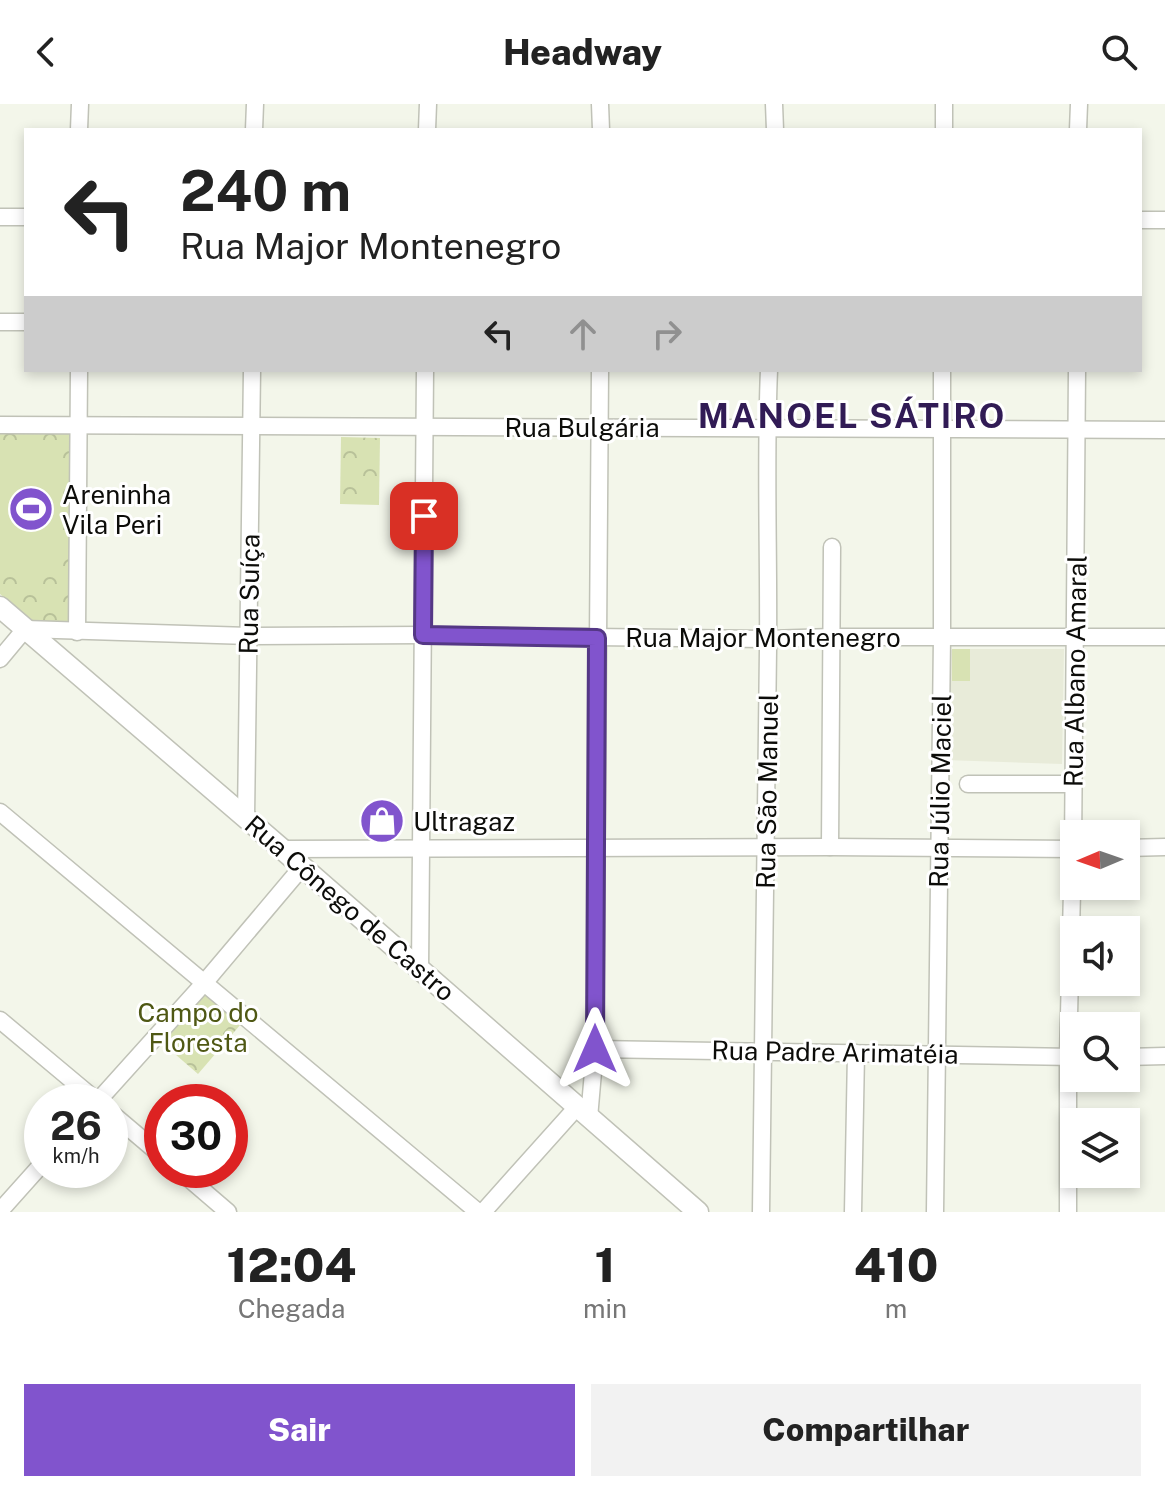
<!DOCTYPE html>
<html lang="pt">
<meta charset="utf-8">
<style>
:root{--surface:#fff;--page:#f2f2f2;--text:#222;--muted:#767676;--accent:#8154cd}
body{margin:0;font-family:"Public Sans",sans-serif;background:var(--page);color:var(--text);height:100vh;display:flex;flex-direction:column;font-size:30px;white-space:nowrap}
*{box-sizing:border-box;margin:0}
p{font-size:26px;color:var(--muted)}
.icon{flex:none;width:44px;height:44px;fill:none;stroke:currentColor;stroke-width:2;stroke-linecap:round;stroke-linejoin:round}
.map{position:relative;height:1108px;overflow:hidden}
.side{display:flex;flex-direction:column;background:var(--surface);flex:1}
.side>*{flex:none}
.top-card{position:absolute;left:24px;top:24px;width:1118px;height:244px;border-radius:0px;box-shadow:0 4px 12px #0003;background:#fff;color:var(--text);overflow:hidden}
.needle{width:52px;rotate:268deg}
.fabs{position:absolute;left:1060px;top:716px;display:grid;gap:16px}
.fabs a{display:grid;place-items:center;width:80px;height:80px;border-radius:0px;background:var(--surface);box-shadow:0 4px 12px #0003;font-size:40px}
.speed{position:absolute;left:24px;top:980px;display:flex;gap:16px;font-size:40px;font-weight:700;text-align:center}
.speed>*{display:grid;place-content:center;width:104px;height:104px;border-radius:50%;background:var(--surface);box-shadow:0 4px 12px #0003;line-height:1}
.speed small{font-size:20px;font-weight:400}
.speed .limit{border:12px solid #d22;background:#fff;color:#111}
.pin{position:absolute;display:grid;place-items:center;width:68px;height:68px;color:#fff;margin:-34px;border-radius:16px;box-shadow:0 4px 12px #0006}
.me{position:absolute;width:88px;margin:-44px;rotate:0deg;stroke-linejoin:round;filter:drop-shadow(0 0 6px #0008)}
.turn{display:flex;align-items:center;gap:28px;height:168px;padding:0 24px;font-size:36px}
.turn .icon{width:104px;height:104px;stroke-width:2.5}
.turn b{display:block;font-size:56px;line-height:68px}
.lanes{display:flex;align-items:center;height:76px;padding:0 24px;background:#0003;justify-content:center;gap:40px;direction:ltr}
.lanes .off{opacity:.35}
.eta{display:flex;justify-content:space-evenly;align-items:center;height:136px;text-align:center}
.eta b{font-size:48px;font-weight:800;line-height:56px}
.action{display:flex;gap:16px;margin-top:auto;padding:16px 24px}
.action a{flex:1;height:92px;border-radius:0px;background:var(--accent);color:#fff;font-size:32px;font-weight:800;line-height:92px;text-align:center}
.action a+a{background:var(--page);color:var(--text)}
header{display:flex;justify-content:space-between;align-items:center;height:104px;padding:0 24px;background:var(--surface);font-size:36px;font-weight:800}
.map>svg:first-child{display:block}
</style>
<header><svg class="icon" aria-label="back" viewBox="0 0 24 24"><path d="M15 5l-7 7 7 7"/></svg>Headway<svg class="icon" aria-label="search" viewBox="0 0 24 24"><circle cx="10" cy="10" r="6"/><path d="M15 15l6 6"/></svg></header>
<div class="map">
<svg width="1165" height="1108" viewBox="0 0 1165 1108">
<defs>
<pattern id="park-crowns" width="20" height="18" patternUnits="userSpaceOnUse" patternTransform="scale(2)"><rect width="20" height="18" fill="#d8e2b3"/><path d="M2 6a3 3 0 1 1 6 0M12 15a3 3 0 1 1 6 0" fill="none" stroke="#b8c199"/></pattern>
</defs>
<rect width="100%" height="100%" fill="#f3f6ea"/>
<!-- built -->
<polygon fill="#e8ebd9" points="952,545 1064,545 1062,660 945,656 949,550"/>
<!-- park -->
<g fill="url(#park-crowns)">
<polygon points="0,327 74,329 71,521 40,525 0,490"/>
<polygon points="341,333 380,334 379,401 340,400"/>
<polygon points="201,874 247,913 198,970 153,931"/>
</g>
<!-- pitch -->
<g fill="#d8e2b3">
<rect x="0" y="339" width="63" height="132"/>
<rect x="952" y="545" width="18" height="32"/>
<polygon points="203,884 237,913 197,959 164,930"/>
</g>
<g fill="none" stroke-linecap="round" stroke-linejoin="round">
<!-- minor casing -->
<g stroke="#c0c2b7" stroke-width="19">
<g id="minor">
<polyline points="600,0 601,26"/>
<polyline points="774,0 775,26"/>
<polyline points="79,26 80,0"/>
<polyline points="254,26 255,0"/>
<polyline points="427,26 428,0"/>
<polyline points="944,26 944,0"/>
<polyline points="1078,26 1079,0"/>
<polyline points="0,113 26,113"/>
<polyline points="1140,116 1165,116"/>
<polyline points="0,218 26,218"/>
<polyline points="0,321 1165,326"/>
<polyline points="77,528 79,266"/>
<polyline points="0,555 25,525 249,532 423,531 768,535 832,533 1165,533"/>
<polyline points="968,680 1074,680"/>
<polyline points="0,708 478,1108"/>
<polyline points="246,714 252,266"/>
<polyline points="830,743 832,443"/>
<polyline points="1126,744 1165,743"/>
<polyline points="282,745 830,743 1074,745"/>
<polyline points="420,866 425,266"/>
<polyline points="0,916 98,998"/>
<polyline points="595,945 1074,953"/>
<polyline points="1126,953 1165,952"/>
<polyline points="97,998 205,878 302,763"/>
<polyline points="110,1008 162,1052"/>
<polyline points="589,1014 595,945 600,266"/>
<polyline points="179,1066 228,1108"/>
<polyline points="0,1107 42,1060"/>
<polyline points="483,1108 577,1003"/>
<path d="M 761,1108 C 764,920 766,732 768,545 C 769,452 765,359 769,266"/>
<polyline points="853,1108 856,949"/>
<polyline points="935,1108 942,533 942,266"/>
<polyline points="1068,1108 1068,953 1073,745 1077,266"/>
</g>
</g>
<!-- major casing -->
<g stroke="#c0c2b7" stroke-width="23">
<polyline id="major" points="0,503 282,745 698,1108"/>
</g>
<!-- minor -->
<use href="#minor" stroke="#fff" stroke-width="16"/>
<!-- major -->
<use href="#major" stroke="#fff" stroke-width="20"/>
</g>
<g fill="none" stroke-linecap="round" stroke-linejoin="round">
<!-- route casing -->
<g stroke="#543785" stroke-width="20">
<polyline id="route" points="424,412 423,531 597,534 595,945"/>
</g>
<!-- route -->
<use href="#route" stroke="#8154cd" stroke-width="14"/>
</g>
<!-- icons -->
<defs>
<g id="stadium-disc" transform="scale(2.3)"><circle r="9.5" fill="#8154cd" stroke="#fff"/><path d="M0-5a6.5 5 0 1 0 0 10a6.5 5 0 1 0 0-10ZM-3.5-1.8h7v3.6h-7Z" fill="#fff"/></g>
<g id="shop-disc" transform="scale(2.3)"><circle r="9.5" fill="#8154cd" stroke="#fff"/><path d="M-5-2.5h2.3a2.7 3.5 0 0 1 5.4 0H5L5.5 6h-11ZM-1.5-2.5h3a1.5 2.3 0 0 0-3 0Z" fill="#fff"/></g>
</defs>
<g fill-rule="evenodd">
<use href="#stadium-disc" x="31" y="405"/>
<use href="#shop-disc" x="382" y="717"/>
</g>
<g text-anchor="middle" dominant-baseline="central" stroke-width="6" stroke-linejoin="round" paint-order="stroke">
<!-- street labels -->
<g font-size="26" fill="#0c0c09" stroke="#fff">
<text x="582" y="323">Rua Bulgária</text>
<text transform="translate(249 490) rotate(-89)">Rua Suíça</text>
<text x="763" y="533">Rua Major Montenegro</text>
<text transform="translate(1075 567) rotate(-89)">Rua Albano Amaral</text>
<text transform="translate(767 687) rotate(-89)">Rua São Manuel</text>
<text transform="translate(940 687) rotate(-89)">Rua Júlio Maciel</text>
<text transform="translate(350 804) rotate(41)">Rua Cônego de Castro</text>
<text transform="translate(835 948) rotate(1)">Rua Padre Arimatéia</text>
</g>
<!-- poi labels -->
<g font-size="26" fill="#0c0c09" stroke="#fff" text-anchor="start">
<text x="62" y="390">Areninha<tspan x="62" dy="30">Vila Peri</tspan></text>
<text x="413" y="717">Ultragaz</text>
</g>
<!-- park labels -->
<g font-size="26" fill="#4f5814" stroke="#fff">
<text x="198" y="908">Campo do<tspan x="198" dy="30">Floresta</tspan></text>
</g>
<!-- district labels -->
<g font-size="34" font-weight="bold" letter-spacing="2" fill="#311b55" stroke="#fff">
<text x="852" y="312">MANOEL SÁTIRO</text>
</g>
</g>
</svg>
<div class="fabs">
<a><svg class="needle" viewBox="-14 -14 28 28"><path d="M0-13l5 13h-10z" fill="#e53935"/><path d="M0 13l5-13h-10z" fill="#767676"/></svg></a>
<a><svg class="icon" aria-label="sound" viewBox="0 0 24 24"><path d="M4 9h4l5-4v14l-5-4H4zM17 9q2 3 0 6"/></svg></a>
<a><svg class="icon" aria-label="search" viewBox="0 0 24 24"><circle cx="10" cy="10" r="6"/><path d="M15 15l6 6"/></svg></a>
<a><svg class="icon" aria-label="layers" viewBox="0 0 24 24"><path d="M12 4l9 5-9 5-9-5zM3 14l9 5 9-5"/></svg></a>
</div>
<div class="speed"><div>26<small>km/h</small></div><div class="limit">30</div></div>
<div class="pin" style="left:424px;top:412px;background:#d93025"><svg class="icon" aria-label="arrive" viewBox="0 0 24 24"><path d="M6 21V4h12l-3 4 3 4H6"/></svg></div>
<svg class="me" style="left:595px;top:945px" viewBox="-20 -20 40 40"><path d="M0-17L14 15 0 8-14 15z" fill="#8154cd" stroke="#fff" stroke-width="4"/></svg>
<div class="top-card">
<div class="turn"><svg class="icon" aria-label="left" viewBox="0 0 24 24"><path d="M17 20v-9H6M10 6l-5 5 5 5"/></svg><div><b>240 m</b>Rua Major Montenegro</div></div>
<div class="lanes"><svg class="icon" aria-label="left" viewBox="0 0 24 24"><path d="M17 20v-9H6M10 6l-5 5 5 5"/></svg><svg class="icon off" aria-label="ahead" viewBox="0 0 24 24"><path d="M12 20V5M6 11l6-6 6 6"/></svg><svg class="icon off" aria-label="right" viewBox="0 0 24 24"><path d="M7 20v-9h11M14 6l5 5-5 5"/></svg></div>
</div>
</div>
<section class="side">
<div class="eta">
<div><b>12:04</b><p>Chegada</p></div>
<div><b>1</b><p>min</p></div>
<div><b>410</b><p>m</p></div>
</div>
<div class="action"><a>Sair</a><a>Compartilhar</a></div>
</section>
